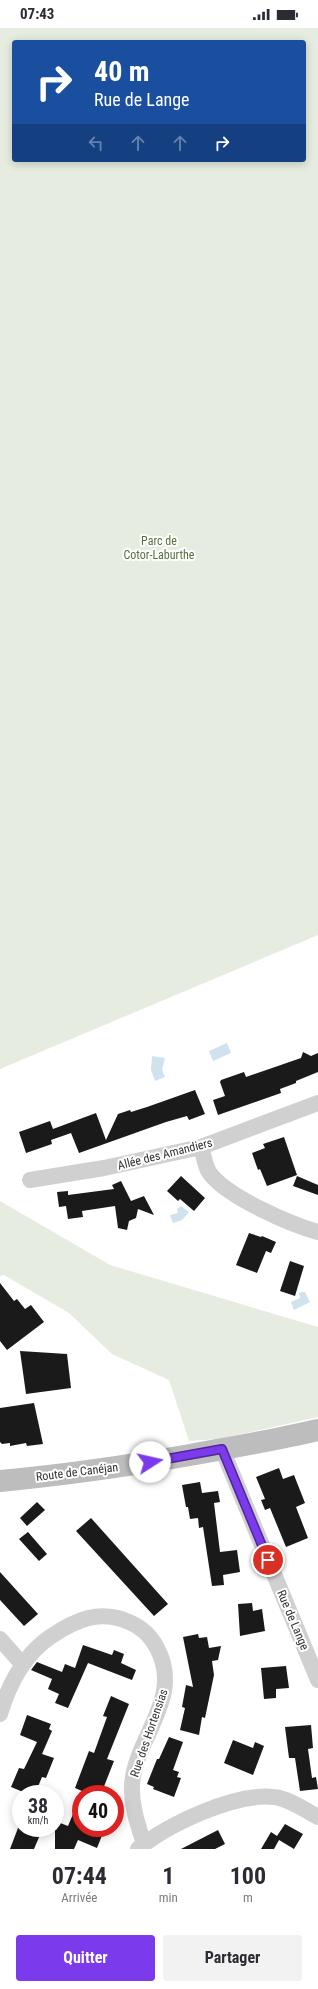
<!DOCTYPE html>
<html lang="fr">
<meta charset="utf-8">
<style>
:root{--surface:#fff;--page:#f2f2f3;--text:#2b2b33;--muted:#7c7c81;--accent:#7c3aed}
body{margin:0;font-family:"Roboto Condensed",sans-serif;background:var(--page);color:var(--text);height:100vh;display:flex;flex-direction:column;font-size:15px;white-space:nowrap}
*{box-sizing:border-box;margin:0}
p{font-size:13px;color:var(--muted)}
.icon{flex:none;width:22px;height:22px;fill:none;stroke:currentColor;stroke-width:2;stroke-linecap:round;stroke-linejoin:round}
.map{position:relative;height:1821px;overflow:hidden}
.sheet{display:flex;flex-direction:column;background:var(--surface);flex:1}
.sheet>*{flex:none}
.guide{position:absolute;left:12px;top:12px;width:294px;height:122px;border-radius:4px;box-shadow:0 2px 10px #0003;background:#1a4fa0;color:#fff;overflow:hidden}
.speed{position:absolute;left:12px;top:1757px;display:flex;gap:8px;font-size:20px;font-weight:700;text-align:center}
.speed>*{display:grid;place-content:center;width:52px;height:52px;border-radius:50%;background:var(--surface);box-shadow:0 2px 10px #0003;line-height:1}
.speed small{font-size:10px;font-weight:400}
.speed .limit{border:6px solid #d22;background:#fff;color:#111}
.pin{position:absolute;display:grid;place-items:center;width:34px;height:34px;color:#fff;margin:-17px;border:2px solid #fff;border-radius:50%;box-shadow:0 1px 4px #0007}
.me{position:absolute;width:44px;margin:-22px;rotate:80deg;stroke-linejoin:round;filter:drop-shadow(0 0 3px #0008)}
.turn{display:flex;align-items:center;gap:14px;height:84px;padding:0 16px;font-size:18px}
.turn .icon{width:52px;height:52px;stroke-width:2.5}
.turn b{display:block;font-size:28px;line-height:34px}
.lanes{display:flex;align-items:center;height:38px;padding:0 16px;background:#0003;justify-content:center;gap:20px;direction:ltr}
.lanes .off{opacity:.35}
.eta{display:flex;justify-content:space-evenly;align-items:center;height:68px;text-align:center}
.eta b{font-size:24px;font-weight:700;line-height:28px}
.primary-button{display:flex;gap:8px;margin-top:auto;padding:8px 16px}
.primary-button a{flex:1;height:46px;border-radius:4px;background:var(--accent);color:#fff;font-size:16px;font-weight:700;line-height:46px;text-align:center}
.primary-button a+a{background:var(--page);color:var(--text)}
.status{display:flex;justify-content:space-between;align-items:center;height:28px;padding:0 20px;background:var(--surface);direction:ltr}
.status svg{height:11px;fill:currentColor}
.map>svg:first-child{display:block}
</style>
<div class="status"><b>07:43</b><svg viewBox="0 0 49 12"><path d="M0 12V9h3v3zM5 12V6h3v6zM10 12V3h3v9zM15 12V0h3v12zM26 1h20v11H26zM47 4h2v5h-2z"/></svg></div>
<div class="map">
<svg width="318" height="1821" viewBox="0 0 318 1821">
<rect width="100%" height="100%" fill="#fff"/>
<!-- green -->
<g fill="#e6ecdf" fill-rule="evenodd">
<path d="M 0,0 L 318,0 L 318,907 L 0,1041 ZM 14,14 L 304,14 L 304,132 L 14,132 Z"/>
<polygon points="0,1173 110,1237 318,1299 318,1389 220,1411 189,1413 169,1352 112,1326 69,1285 4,1247 0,1248"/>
</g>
<!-- water -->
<g fill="#cfe2ee">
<polygon points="227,1015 231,1025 213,1033 209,1023"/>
<polygon points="152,1028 165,1030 162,1042 165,1049 155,1053 151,1042"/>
<polygon points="181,1178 189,1184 182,1192 173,1195 170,1187 178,1185 177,1181"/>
<polygon points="302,1264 305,1264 310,1274 294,1282 291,1274 300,1270 299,1265"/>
</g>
<!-- building -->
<g fill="#1a1a1a">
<polygon points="303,1024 311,1028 318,1025 318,1044 296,1053 296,1055 280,1061 281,1065 218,1087 213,1072 225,1068 220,1054 221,1052 244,1044 246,1049 301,1030"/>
<polygon points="195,1062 205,1086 189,1092 187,1088 166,1094 79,1125 71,1105 51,1112 52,1116 26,1125 19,1104 50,1093 53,1101 96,1085 106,1112 118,1086 130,1082 131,1084 147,1079"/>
<polygon points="284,1109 297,1147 267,1158 260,1141 258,1142 252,1125 265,1120 263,1116"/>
<polygon points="181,1148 205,1170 194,1183 180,1171 178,1173 167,1163"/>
<polygon points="297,1148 318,1157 318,1167 293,1158"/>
<polygon points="121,1153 131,1173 144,1168 154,1187 138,1181 136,1190 129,1193 127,1202 118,1200 115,1178 82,1183 83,1189 68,1191 66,1178 59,1179 57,1164 68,1163 68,1167 114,1161 112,1157"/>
<polygon points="249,1205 261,1209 262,1208 276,1214 271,1225 266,1223 257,1245 236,1237"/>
<polygon points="290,1233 304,1238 295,1268 280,1263"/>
<polygon points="0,1255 14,1273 17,1271 25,1281 31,1277 44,1294 7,1322 0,1313"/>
<polygon points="20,1323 67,1326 71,1360 26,1366"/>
<polygon points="34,1375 43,1416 27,1418 26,1415 10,1418 10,1415 2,1416 0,1414 0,1380"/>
<polygon points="279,1440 283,1451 294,1447 305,1475 296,1479 308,1510 286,1519 270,1480 265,1482 261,1472 265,1471 256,1449"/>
<polygon points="200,1454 202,1465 218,1463 220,1474 214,1475 220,1524 237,1522 240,1544 223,1547 224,1557 212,1558 203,1499 199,1500 198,1490 190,1491 188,1479 186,1479 182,1457"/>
<polygon points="37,1474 45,1482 27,1498 20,1490"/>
<polygon points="91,1490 168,1576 154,1588 76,1503"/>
<polygon points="28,1504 47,1526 39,1533 19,1511"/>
<polygon points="0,1544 38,1586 24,1598 0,1572"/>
<polygon points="252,1575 253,1583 262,1581 265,1603 240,1608 238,1576"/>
<polygon points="198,1606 199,1610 207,1609 209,1620 221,1618 218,1632 212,1633 214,1647 205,1690 202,1689 199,1707 180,1702 185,1680 182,1679 186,1657 193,1659 183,1609"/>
<polygon points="83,1617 112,1627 114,1622 124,1626 121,1635 136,1642 132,1652 88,1635 68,1680 55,1675 59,1666 48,1661 52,1651 31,1642 37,1634 62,1644 65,1636 75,1640"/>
<polygon points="286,1638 289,1660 276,1661 276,1670 264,1671 261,1640"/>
<polygon points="111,1668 129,1676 107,1731 114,1733 103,1761 96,1758 92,1766 81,1766 82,1763 75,1760 89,1723 94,1725 107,1689 103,1688"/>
<polygon points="27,1687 51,1696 49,1701 52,1703 42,1726 54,1730 46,1750 42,1749 35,1766 28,1766 11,1759 19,1740 24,1741 37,1714 20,1707"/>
<polygon points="311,1697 313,1720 308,1721 312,1750 316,1749 318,1761 300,1763 295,1730 289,1730 285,1699"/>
<polygon points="169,1709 183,1714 173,1742 179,1744 177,1749 181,1750 174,1769 153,1761 154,1759 147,1756 157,1731 159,1731"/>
<polygon points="233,1712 253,1720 255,1714 264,1718 253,1747 224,1735"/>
<polygon points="81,1767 81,1800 105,1800 97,1820 78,1812 74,1821 55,1821 55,1793 68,1798"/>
<polygon points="285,1796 303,1806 294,1821 279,1812 274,1821 261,1821 271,1804 277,1808"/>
<polygon points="18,1800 43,1800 34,1821 10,1821"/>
<polygon points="218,1802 225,1816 215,1821 181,1821"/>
</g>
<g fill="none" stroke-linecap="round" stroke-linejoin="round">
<!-- street -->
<g stroke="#d0d0d0" stroke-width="16">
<path d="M 201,1119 C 204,1128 205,1141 212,1148 C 231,1170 289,1196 318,1204"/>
<polyline points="30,1152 104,1140 201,1119 318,1075"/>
<polyline points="222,1421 318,1652"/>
<polyline points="0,1611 22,1636"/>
<path d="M 0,1686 C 9,1656 24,1627 50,1609 C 75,1592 99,1581 129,1594 C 141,1599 151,1608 157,1620 C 184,1670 135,1709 132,1757 C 131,1778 138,1797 144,1816"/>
<path d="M 138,1821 C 168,1796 235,1765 273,1769 C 288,1770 305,1782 318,1789"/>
</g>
<!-- secondary -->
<path stroke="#bdbdbd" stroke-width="22" d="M 0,1453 C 64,1447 127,1438 190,1427 C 233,1419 276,1412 318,1402"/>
</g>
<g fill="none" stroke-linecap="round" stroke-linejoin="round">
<!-- route casing -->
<g stroke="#51269a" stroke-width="10">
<polyline id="route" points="150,1434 222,1421 268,1532"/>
</g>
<!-- route -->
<use href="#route" stroke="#7c3aed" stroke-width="7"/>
</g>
<g text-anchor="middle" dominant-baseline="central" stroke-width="4" stroke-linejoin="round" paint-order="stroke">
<!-- park labels -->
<g font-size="12" fill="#56703f" stroke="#fff">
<text x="159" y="513">Parc de<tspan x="159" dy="14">Cotor-Laburthe</tspan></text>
</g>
<!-- street labels -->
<g font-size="12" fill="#333" stroke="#fff">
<text transform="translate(165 1126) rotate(-14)">Allée des Amandiers</text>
<text transform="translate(77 1444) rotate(-7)">Route de Canéjan</text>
<text transform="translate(293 1592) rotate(67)">Rue de Lange</text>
<text transform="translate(149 1705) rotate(-71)">Rue des Hortensias</text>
</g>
</g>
</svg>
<div class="speed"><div>38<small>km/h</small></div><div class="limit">40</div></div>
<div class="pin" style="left:268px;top:1532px;background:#d93025"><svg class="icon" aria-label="arrive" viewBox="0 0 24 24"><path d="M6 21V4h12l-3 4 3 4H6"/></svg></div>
<svg class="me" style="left:150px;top:1434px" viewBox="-20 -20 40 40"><circle r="19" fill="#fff"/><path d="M0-13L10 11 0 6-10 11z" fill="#7c3aed"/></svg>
<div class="guide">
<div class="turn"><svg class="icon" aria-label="right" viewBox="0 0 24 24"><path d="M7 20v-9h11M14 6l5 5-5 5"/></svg><div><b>40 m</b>Rue de Lange</div></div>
<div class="lanes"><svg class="icon off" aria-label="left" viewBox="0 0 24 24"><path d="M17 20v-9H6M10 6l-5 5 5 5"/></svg><svg class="icon off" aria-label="ahead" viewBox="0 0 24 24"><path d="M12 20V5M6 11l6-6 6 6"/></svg><svg class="icon off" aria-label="ahead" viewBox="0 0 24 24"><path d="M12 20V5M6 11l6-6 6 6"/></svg><svg class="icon" aria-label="right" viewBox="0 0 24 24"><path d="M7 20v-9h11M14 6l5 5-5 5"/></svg></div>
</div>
</div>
<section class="sheet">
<div class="eta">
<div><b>07:44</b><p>Arrivée</p></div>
<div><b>1</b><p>min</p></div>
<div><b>100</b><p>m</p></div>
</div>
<div class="primary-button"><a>Quitter</a><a>Partager</a></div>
</section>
